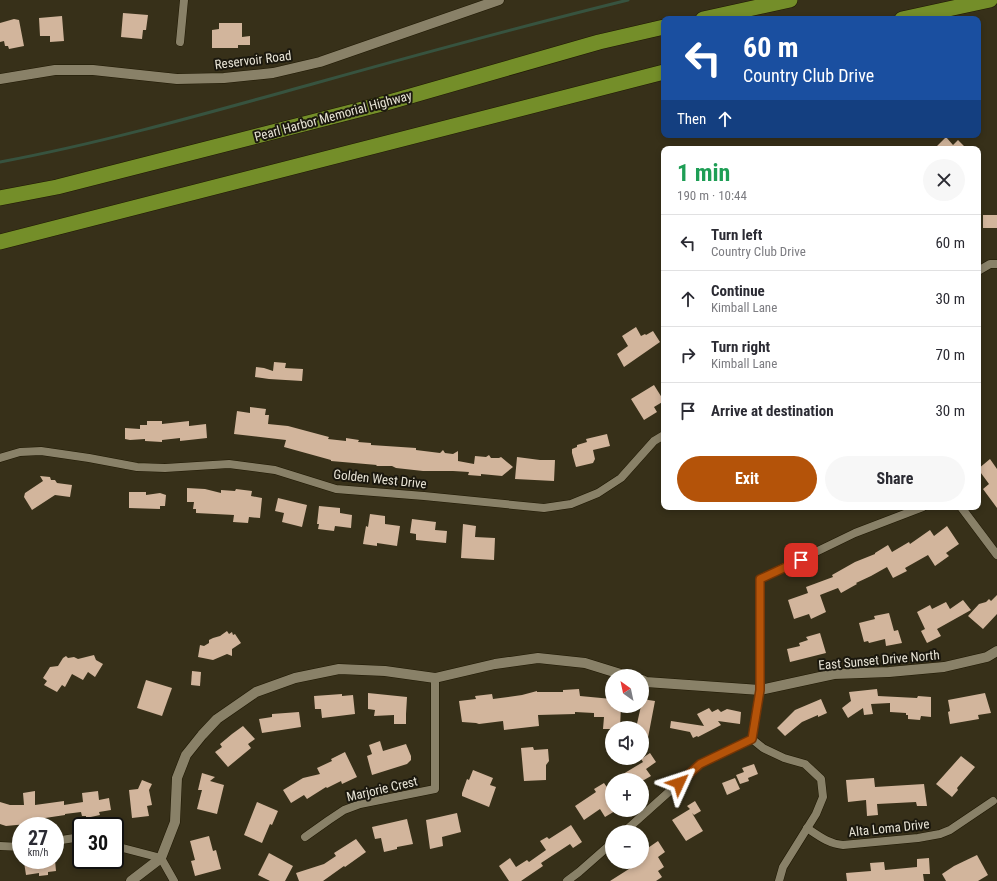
<!DOCTYPE html>
<meta charset="utf-8">
<style>
:root{--surface:#fff;--page:#f7f7f7;--text:#2b2b33;--muted:#7c7c81;--line:#e1e1e2;--accent:#b45309}
body{margin:0;font-family:"Roboto Condensed",sans-serif;background:var(--page);color:var(--text);height:100vh;display:flex;flex-direction:column;font-size:15px;white-space:nowrap}
*{box-sizing:border-box;margin:0}
p{font-size:13px;color:var(--muted)}
.icon{flex:none;width:22px;height:22px;fill:none;stroke:currentColor;stroke-width:2;stroke-linecap:round;stroke-linejoin:round}
.map{position:relative;flex:1;overflow:hidden}
.sheet{position:absolute;left:661px;top:146px;width:320px;height:364px;display:flex;flex-direction:column;background:var(--surface);border-radius:8px;box-shadow:0 2px 6px #0003}
.sheet>*{flex:none}
.banner{position:absolute;left:661px;top:16px;width:320px;height:122px;border-radius:8px;box-shadow:0 2px 6px #0003;background:#1a4fa0;color:#fff;overflow:hidden}
.needle{width:26px;rotate:327deg}
.buttons{position:absolute;left:605px;top:669px;display:grid;gap:8px}
.buttons a{display:grid;place-items:center;width:44px;height:44px;border-radius:50%;background:var(--surface);box-shadow:0 2px 6px #0003;font-size:20px}
.speed{position:absolute;left:12px;top:817px;display:flex;gap:8px;font-size:20px;font-weight:700;text-align:center}
.speed>*{display:grid;place-content:center;width:52px;height:52px;border-radius:50%;background:var(--surface);box-shadow:0 2px 6px #0003;line-height:1}
.speed small{font-size:10px;font-weight:400}
.speed .limit{border:2px solid #111;border-radius:6px;background:#fff;color:#111}
.pin{position:absolute;display:grid;place-items:center;width:34px;height:34px;color:#fff;margin:-17px;border-radius:8px;box-shadow:0 2px 6px #0006}
.me{position:absolute;width:44px;margin:-22px;rotate:48deg;stroke-linejoin:round;filter:drop-shadow(0 0 3px #0008)}
.turn{display:flex;align-items:center;gap:14px;height:84px;padding:0 16px;font-size:18px}
.turn .icon{width:52px;height:52px;stroke-width:2.5}
.turn b{display:block;font-size:28px;line-height:34px}
.then{display:flex;align-items:center;height:38px;padding:0 16px;background:#0003;gap:8px;font-size:15px}
.round{display:grid;place-items:center;flex:none;width:42px;height:42px;border-radius:21px;background:var(--page)}
.overview{display:flex;align-items:center;justify-content:space-between;height:68px;padding:0 16px}
h1{font-size:24px;font-weight:700;line-height:30px;color:#1e9e55}
.action{display:flex;gap:8px;margin-top:auto;padding:8px 16px}
.action a{flex:1;height:46px;border-radius:24px;background:var(--accent);color:#fff;font-size:16px;font-weight:700;line-height:46px;text-align:center}
.action a+a{background:var(--page);color:var(--text)}
ul{padding:0;list-style:none}
li{display:flex;align-items:center;gap:12px;height:56px;padding:0 16px;border-top:1px solid var(--line)}
li div{flex:1}
li b{display:block;font-size:15px}
li em{font-style:normal}
.map>svg:first-child{display:block}
</style>
<div class="map">
<svg width="997" height="881" viewBox="0 0 997 881">
<rect width="100%" height="100%" fill="#373019"/>
<g fill="none" stroke-linecap="round" stroke-linejoin="round">
<!-- stream -->
<path stroke="#37533f" stroke-width="3" d="M 0,162 C 107,142 211,112 316,83 C 420,54 523,26 628,0"/>
</g>
<!-- building -->
<g fill="#d2b59c">
<polygon points="123,13 148,15 146,30 143,30 142,39 121,37"/>
<polygon points="62,16 64,41 50,42 50,36 40,36 39,18"/>
<polygon points="14,19 19,20 24,46 9,49 8,46 5,46 4,41 0,42 0,23"/>
<polygon points="219,23 242,23 242,37 250,36 250,45 238,45 238,48 212,48 212,30 219,29"/>
<polygon points="946,137 953,145 958,140 967,149 934,149"/>
<rect x="983" y="215" width="14" height="13"/>
<polygon points="636,327 641,336 645,334 646,335 653,331 660,342 624,367 617,354 628,346 622,336"/>
<polygon points="274,362 286,363 285,368 303,369 302,381 269,379 255,377 256,367 264,368 273,371"/>
<polygon points="654,385 664,401 654,407 657,412 644,420 631,399"/>
<polygon points="250,407 266,409 265,415 269,415 268,424 288,426 329,437 328,439 346,441 346,438 359,440 358,442 371,443 371,445 416,448 416,450 440,453 443,450 445,453 453,454 458,451 458,461 474,464 475,456 486,457 489,455 491,458 499,458 501,457 513,467 502,476 481,474 481,476 468,475 469,472 453,471 423,471 396,468 392,466 376,466 377,465 331,461 331,460 284,447 286,440 234,434 237,411 250,413"/>
<polygon points="147,421 162,421 162,424 189,421 189,426 206,424 207,438 180,441 180,438 162,440 162,442 145,441 145,439 130,440 125,439 125,428 140,429 140,425 147,425"/>
<polygon points="607,434 610,446 593,450 595,459 593,463 576,467 572,453 572,449 577,447 577,445 587,442 586,439"/>
<polygon points="517,457 540,460 555,460 554,481 515,479"/>
<polygon points="990,459 997,469 997,508 983,489 989,484 978,469"/>
<polygon points="40,476 50,477 51,480 55,480 57,483 72,485 70,497 55,495 32,510 24,497 25,493 43,481"/>
<polygon points="187,488 205,489 221,493 221,490 235,491 236,489 252,491 251,496 262,498 260,518 249,517 248,523 233,522 234,515 196,513 196,509 193,509 194,502 187,502"/>
<polygon points="129,492 146,492 146,495 160,493 166,495 165,506 160,506 160,509 129,508"/>
<polygon points="278,498 307,505 302,527 282,522 284,513 275,511"/>
<polygon points="319,506 340,508 340,513 352,515 351,528 335,526 334,531 318,529 319,524 317,524"/>
<polygon points="370,514 385,516 385,524 400,526 397,546 377,543 377,546 363,544 366,526 368,527"/>
<polygon points="412,519 436,522 435,530 447,531 446,543 416,540 416,534 410,533"/>
<polygon points="463,524 476,526 475,537 495,538 494,560 461,558"/>
<polygon points="947,526 959,544 946,553 949,556 935,566 928,555 905,568 907,571 893,578 887,567 871,576 856,583 857,584 841,593 838,588 820,595 826,612 811,619 809,614 794,619 788,600 808,593 806,587 833,577 832,575 855,562 875,554 875,553 888,545 892,552 909,542 910,544 930,530 934,536"/>
<polygon points="997,595 997,614 983,629 968,616 979,604 986,602 989,599 991,601"/>
<polygon points="963,600 971,610 937,629 941,636 927,643 921,631 925,629 917,612 930,605 932,609 946,602 950,609"/>
<polygon points="889,613 894,631 898,630 902,643 886,646 885,639 869,643 868,641 864,642 859,623 875,619 874,616"/>
<polygon points="227,631 229,634 232,632 233,635 235,634 241,643 232,649 232,656 227,654 213,660 198,657 200,645 204,646 209,643 209,640 213,638 220,636"/>
<polygon points="820,633 826,653 790,662 787,649 800,646 799,643 808,640 806,637"/>
<polygon points="94,655 96,660 103,664 95,677 88,672 83,680 72,674 65,687 62,685 57,692 44,685 47,681 43,678 50,667 58,666 63,658 66,656 68,658 74,657 78,659"/>
<polygon points="192,671 201,672 200,686 191,685"/>
<polygon points="146,680 172,688 162,716 137,708"/>
<polygon points="579,689 580,696 612,699 612,706 621,706 620,728 612,728 612,729 603,729 604,717 594,717 594,713 575,712 575,714 538,715 539,726 504,730 503,721 479,724 476,723 462,722 459,701 476,699 475,696 492,694 493,699 522,695 537,691 537,692 563,692 563,690"/>
<polygon points="877,689 878,696 917,698 918,696 931,697 931,717 921,716 920,720 908,719 908,715 906,715 906,713 890,712 890,703 871,704 873,714 864,715 863,708 848,718 842,708 851,701 849,692"/>
<polygon points="368,693 407,697 406,714 406,724 394,724 394,715 374,716 375,710 368,709"/>
<polygon points="985,693 991,713 978,715 979,719 950,724 948,712 950,711 948,700"/>
<polygon points="342,694 342,696 353,695 355,714 322,718 321,709 315,709 314,696"/>
<polygon points="642,699 655,701 646,748 642,747 642,728 636,728 641,706 642,706"/>
<polygon points="821,699 827,713 818,717 818,715 802,722 785,736 777,728 795,710"/>
<polygon points="709,708 712,712 718,709 721,712 727,709 741,712 740,724 718,721 721,725 698,737 697,736 693,738 690,732 670,728 671,721 704,726 697,714"/>
<polygon points="299,712 301,727 262,733 259,719 272,717 272,714"/>
<polygon points="243,726 255,739 248,744 251,748 228,767 215,752 222,747 220,744 232,734"/>
<polygon points="380,741 383,751 406,744 411,756 411,760 407,764 372,775 367,756 372,754 369,745"/>
<polygon points="533,747 534,750 548,749 549,761 546,765 546,780 524,781 521,748"/>
<polygon points="345,752 357,777 342,784 341,781 327,788 326,787 307,799 304,795 291,803 283,790 303,778 320,774 317,768 332,761 331,759"/>
<polygon points="650,753 656,762 646,769 651,776 644,780 613,780 643,762 641,759"/>
<polygon points="961,756 975,767 957,788 958,790 952,797 936,784"/>
<polygon points="754,764 758,774 748,778 749,781 740,784 736,775 744,772 742,768"/>
<polygon points="473,770 493,778 490,785 496,787 489,807 462,796 462,793 467,779 469,780"/>
<polygon points="202,773 215,777 210,781 224,785 217,814 197,809 202,790 198,790"/>
<polygon points="735,778 740,789 727,795 722,783"/>
<polygon points="874,778 875,787 924,784 927,806 917,806 916,802 877,804 878,815 867,816 866,800 848,802 846,780"/>
<polygon points="142,780 152,784 149,790 152,805 147,806 149,816 132,818 129,790 138,789"/>
<polygon points="604,783 611,793 607,796 610,800 608,801 612,807 612,810 614,810 615,811 605,817 600,809 584,820 575,806 596,792 594,789"/>
<polygon points="35,791 35,805 64,801 64,805 83,802 82,793 98,791 99,800 109,798 111,810 99,812 100,815 86,818 86,816 82,816 81,812 65,814 65,815 45,818 46,823 27,825 27,824 6,826 0,824 0,802 10,805 24,805 23,793"/>
<polygon points="695,801 701,811 694,815 692,813 703,831 686,841 672,820 690,809 687,806"/>
<polygon points="257,802 278,811 272,825 270,824 262,843 244,835"/>
<polygon points="457,813 461,832 442,837 443,846 430,849 426,820"/>
<polygon points="407,819 413,844 397,847 397,849 384,852 381,838 375,839 372,827"/>
<polygon points="571,825 582,842 573,848 570,844 541,863 543,866 521,881 509,881 499,866 510,858 516,867 527,860 529,862 546,850 540,841 547,837 549,839"/>
<polygon points="209,836 213,851 216,850 221,869 195,876 191,861 195,860 190,841"/>
<polygon points="356,839 366,852 345,867 344,866 323,881 299,881 296,873 324,864 336,856 334,853"/>
<polygon points="658,841 665,852 658,857 664,867 658,871 662,877 656,881 610,881 640,862 642,862 642,852"/>
<polygon points="269,853 293,866 285,881 270,881 258,875"/>
<polygon points="977,855 988,875 978,881 946,881 942,874 954,866"/>
<polygon points="929,858 930,874 923,874 924,881 847,881 846,873 871,871 870,863 884,862 885,870 917,867 917,859"/>
<polygon points="38,860 55,860 56,871 48,872 48,875 39,876 39,873 26,875 24,862"/>
</g>
<g fill="none" stroke-linecap="round" stroke-linejoin="round">
<!-- minor casing -->
<g stroke="#1f1803" stroke-width="9">
<g id="minor">
<polyline points="180,42 184,0"/>
<polyline points="978,271 990,264 997,264"/>
<polyline points="0,458 20,452 41,451 89,458 137,467 165,468 229,464 275,470 336,489 424,496 544,508 571,504 598,493 621,478 654,441 664,435"/>
<polyline points="961,507 997,555"/>
<path d="M 807,828 C 819,836 829,844 843,845 L 918,838 L 940,834 L 950,830 L 993,801"/>
<polyline points="624,832 700,764 752,739"/>
<polyline points="305,837 329,820 344,810 360,804 435,789 435,678"/>
<polyline points="55,841 81,837"/>
<polyline points="0,846 21,847"/>
<polyline points="115,846 161,858 174,881"/>
<polyline points="567,881 579,872 612,843"/>
<polyline points="779,881 783,867 816,814 823,797 821,779 805,764 784,758 763,748 752,739 760,690 760,579 855,533 923,507"/>
</g>
</g>
<!-- tertiary casing -->
<g stroke="#1f1803" stroke-width="11">
<g id="tertiary">
<polyline points="0,79 55,70 93,70 177,79 224,78 273,73 320,62 499,0"/>
<polyline points="642,680 646,682 760,690 834,674 889,672 944,667 987,657 997,651"/>
<polyline points="131,881 161,858 175,822 177,778 186,755 202,735 217,719 256,692 295,678 339,669 385,671 435,678 495,664 538,658 585,663 627,676"/>
</g>
</g>
<!-- motorway casing -->
<g stroke="#1f1803" stroke-width="16">
<g id="motorway">
<polyline points="703,19 790,0"/>
<polyline points="902,19 990,0"/>
<polyline points="0,198 57,187 386,103 599,42 664,27"/>
<polyline points="0,242 664,72"/>
</g>
</g>
<!-- minor -->
<use href="#minor" stroke="#898168" stroke-width="8"/>
<!-- tertiary -->
<use href="#tertiary" stroke="#898168" stroke-width="10"/>
<!-- motorway -->
<use href="#motorway" stroke="#748e29" stroke-width="15"/>
</g>
<g fill="none" stroke-linecap="round" stroke-linejoin="round">
<!-- route casing -->
<g stroke="#753606" stroke-width="10">
<polyline id="route" points="679,783 700,764 752,739 760,690 760,579 801,560"/>
</g>
<!-- route -->
<use href="#route" stroke="#b45309" stroke-width="7"/>
</g>
<g text-anchor="middle" dominant-baseline="central" stroke-width="4" stroke-linejoin="round" paint-order="stroke">
<!-- street labels -->
<g font-size="13" fill="#e8e4d6" stroke="#1b180e">
<text transform="translate(253 60) rotate(-7)">Reservoir Road</text>
<text transform="translate(333 116) rotate(-15)">Pearl Harbor Memorial Highway</text>
<text transform="translate(380 479) rotate(6)">Golden West Drive</text>
<text transform="translate(879 660) rotate(-5)">East Sunset Drive North</text>
<text transform="translate(382 789) rotate(-13)">Marjorie Crest</text>
<text transform="translate(889 828) rotate(-6)">Alta Loma Drive</text>
</g>
</g>
</svg>
<div class="buttons">
<a><svg class="needle" viewBox="-14 -14 28 28"><path d="M0-13l5 13h-10z" fill="#e53935"/><path d="M0 13l5-13h-10z" fill="#7c7c81"/></svg></a>
<a><svg class="icon" aria-label="sound" viewBox="0 0 24 24"><path d="M4 9h4l5-4v14l-5-4H4zM17 9q2 3 0 6"/></svg></a>
<a>+</a>
<a>−</a>
</div>
<div class="speed"><div>27<small>km/h</small></div><div class="limit">30</div></div>
<div class="pin" style="left:801px;top:560px;background:#d93025"><svg class="icon" aria-label="arrive" viewBox="0 0 24 24"><path d="M6 21V4h12l-3 4 3 4H6"/></svg></div>
<svg class="me" style="left:679px;top:783px" viewBox="-20 -20 40 40"><path d="M0-17L14 15 0 8-14 15z" fill="#b45309" stroke="#fff" stroke-width="4"/></svg>
<div class="banner">
<div class="turn"><svg class="icon" aria-label="left" viewBox="0 0 24 24"><path d="M17 20v-9H6M10 6l-5 5 5 5"/></svg><div><b>60 m</b>Country Club Drive</div></div>
<div class="then">Then<svg class="icon" aria-label="ahead" viewBox="0 0 24 24"><path d="M12 20V5M6 11l6-6 6 6"/></svg></div>
</div>
<section class="sheet">
<div class="overview"><div><h1>1 min</h1><p>190 m · 10:44</p></div><a class="round"><svg class="icon" aria-label="close" viewBox="0 0 24 24"><path d="M6 6l12 12M18 6L6 18"/></svg></a></div>
<ul>
<li><svg class="icon" aria-label="left" viewBox="0 0 24 24"><path d="M17 20v-9H6M10 6l-5 5 5 5"/></svg><div><b>Turn left</b><p>Country Club Drive</p></div><em>60 m</em></li>
<li><svg class="icon" aria-label="ahead" viewBox="0 0 24 24"><path d="M12 20V5M6 11l6-6 6 6"/></svg><div><b>Continue</b><p>Kimball Lane</p></div><em>30 m</em></li>
<li><svg class="icon" aria-label="right" viewBox="0 0 24 24"><path d="M7 20v-9h11M14 6l5 5-5 5"/></svg><div><b>Turn right</b><p>Kimball Lane</p></div><em>70 m</em></li>
<li><svg class="icon" aria-label="arrive" viewBox="0 0 24 24"><path d="M6 21V4h12l-3 4 3 4H6"/></svg><div><b>Arrive at destination</b></div><em>30 m</em></li>
</ul>
<div class="action"><a>Exit</a><a>Share</a></div>
</section>
</div>
